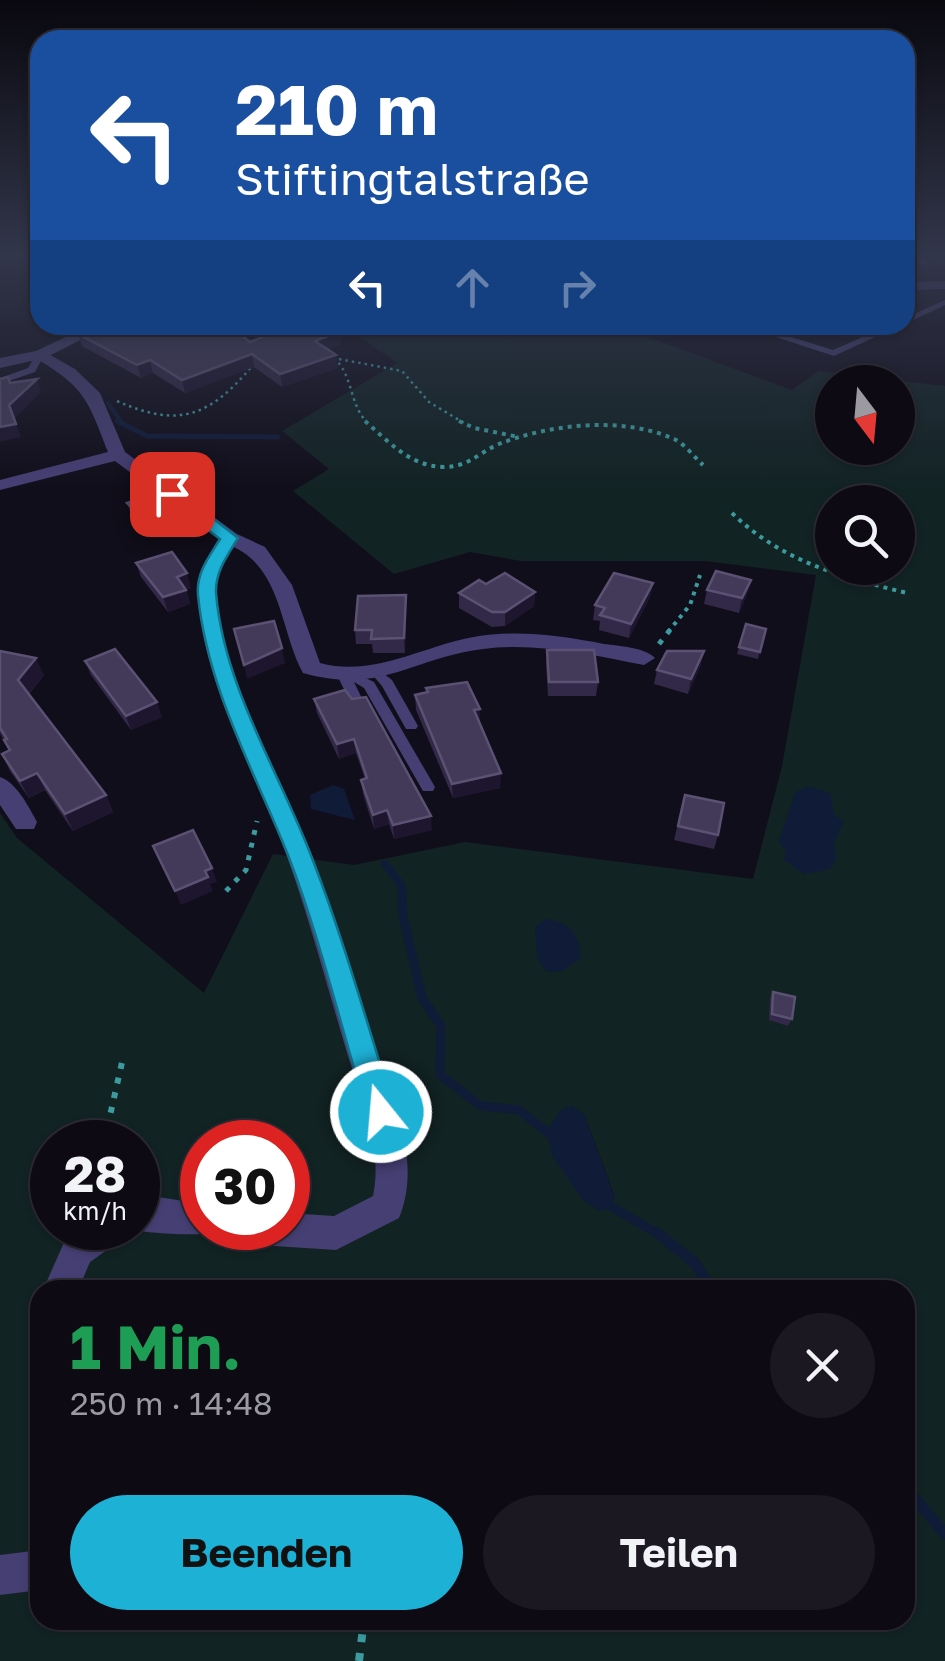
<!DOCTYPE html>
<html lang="de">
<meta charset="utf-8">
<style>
:root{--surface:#0d0a14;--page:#1b1822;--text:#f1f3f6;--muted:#9a9aa0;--line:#2d2b34;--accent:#1db1d6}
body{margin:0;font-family:"Golos Text",sans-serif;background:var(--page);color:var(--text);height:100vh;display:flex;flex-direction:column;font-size:38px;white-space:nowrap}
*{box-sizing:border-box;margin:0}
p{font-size:32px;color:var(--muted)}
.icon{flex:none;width:55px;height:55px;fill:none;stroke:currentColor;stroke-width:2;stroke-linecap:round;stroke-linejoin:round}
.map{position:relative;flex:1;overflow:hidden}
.drawer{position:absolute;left:30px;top:1280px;width:885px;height:350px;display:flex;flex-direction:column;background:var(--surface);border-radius:30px;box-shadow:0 2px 8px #0004,0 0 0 2px var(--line)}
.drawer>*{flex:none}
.guide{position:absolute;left:30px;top:30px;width:885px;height:305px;border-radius:30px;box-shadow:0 2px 8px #0004,0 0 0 2px var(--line);background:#1a4fa0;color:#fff;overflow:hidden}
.needle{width:65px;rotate:164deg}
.fabs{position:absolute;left:815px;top:365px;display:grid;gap:20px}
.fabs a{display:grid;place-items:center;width:100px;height:100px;border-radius:50%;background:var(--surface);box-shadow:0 2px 8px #0004,0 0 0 2px var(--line);font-size:50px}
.speed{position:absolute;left:30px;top:1120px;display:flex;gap:20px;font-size:50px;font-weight:700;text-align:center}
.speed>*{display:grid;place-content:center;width:130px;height:130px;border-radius:50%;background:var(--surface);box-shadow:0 2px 8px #0004,0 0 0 2px var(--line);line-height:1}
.speed small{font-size:25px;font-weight:400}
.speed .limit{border:15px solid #d22;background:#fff;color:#111}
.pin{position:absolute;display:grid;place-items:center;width:85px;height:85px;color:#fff;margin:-42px;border-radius:20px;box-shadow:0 5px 15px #0006}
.me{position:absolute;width:110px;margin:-55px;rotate:343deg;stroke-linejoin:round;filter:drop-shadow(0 0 8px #0008)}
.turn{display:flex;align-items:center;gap:35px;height:210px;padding:0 40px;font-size:45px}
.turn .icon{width:130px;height:130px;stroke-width:2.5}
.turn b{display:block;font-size:70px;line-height:85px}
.lanes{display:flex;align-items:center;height:95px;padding:0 40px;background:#0003;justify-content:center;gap:50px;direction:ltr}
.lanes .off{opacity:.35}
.round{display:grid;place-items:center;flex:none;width:105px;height:105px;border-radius:52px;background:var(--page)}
.headline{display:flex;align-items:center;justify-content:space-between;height:170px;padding:0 40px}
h1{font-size:60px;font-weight:700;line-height:75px;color:#1e9e55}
.button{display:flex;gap:20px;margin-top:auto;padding:20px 40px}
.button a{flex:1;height:115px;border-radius:60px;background:var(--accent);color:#111;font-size:40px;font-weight:700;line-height:115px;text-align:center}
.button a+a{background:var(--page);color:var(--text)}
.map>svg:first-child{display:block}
</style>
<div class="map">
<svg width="945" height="1661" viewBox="0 0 945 1661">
<rect width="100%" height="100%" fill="#110e1b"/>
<!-- green -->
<path fill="#122324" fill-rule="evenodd" d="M 343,325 L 656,325 L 637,333 L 792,390 L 818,371 L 945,386 L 945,1661 L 0,1661 L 0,813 L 17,838 L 204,993 L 273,854 L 354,865 L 465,842 L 753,879 L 782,766 L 816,575 L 705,561 L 521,561 L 470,552 L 394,574 L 293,491 L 329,469 L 282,431 L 397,363 ZM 832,382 L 898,382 L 898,448 L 832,448 ZM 832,502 L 898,502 L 898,568 L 832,568 ZM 584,1114 L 615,1197 L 549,1142 L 549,1135 ZM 52,1142 L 138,1142 L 138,1228 L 52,1228 ZM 202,1142 L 288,1142 L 288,1228 L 202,1228 ZM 40,1290 L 905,1290 L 905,1620 L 40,1620 Z"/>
<!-- water -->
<g fill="#101b38">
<polygon points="333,785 344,789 355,820 311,809 310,795"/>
<polygon points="807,786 830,793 834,815 844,821 834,843 836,860 830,869 804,874 784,860 786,851 779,841 795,793"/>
<path d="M 546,919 C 570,922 581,935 580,959 L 562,971 L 547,972 L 537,958 L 535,927 Z"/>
<polygon points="572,1106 584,1114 615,1198 608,1208 599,1211 582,1199 552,1156 547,1130 562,1109"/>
</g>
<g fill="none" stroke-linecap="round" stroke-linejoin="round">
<!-- stream-far4 -->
<polyline stroke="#101b38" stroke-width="4" points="108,403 122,423"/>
<!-- stream-far3 -->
<polyline stroke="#101b38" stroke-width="5" points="117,421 147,436 278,437"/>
<!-- stream-far2 -->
<polyline stroke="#101b38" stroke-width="8" points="385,864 402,886 402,898"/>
<!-- stream-far1 -->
<g stroke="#101b38" stroke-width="9">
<polyline points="402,895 403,916 422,998 441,1026 440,1075 481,1106 519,1110 553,1137"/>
<polyline points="605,1203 660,1235"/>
</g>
<!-- stream -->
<g stroke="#101b38" stroke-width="11">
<polyline points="656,1232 695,1263 711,1290"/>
<polyline points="905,1487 945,1534"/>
</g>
<!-- path-far4 -->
<g stroke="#3c9b9f" stroke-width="2.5" stroke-dasharray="2.5 4" stroke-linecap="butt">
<path d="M 334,358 C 354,376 349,406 368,423"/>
<polyline points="339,359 402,371 429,402 464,423"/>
<path d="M 117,401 C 180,429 210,416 253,365"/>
</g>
<!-- path-far3 -->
<g stroke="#3c9b9f" stroke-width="4" stroke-dasharray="4 5" stroke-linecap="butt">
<path d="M 365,421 C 389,442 410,466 443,467 C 469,467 478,453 499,444 C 550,424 623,416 674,439 C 685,444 694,457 703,465"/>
<polyline points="459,421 474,428 519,437"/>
<polyline points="173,472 215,477"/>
<path d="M 732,513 C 781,561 841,577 907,593"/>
<polyline points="668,632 690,605 700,575"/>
</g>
<!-- path-far2 -->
<g stroke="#3c9b9f" stroke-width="5" stroke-dasharray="5 8" stroke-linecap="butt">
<polyline points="659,644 670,630"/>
<polyline points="226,891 246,870 257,821"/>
</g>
<!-- path-far1 -->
<polyline stroke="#3c9b9f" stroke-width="6" stroke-dasharray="6 9" stroke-linecap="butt" points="104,1142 123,1058"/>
<!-- path -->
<polyline stroke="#3c9b9f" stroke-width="8" stroke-dasharray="8 11" stroke-linecap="butt" points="359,1661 364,1620"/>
<!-- service -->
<g fill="#463f74" fill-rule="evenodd">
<polygon points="945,300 945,305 905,324 905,318"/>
<polygon points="739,325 752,325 833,350 890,325 901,325 834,356"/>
<polygon points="37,353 44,355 35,372 0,384 0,378 28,368"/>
<polygon points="376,668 392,680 418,726 416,729 406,729 382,686 370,672"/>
<polygon points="345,673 351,677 357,674 374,682 435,787 433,791 423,791 364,688 354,682 366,707 364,710 354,710 338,677"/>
</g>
<!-- minor -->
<g fill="#463f74" fill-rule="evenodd">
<polygon points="945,281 945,289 905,290 905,282"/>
<path d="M 35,352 L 45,352 L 75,369 L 100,393 L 125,452 L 237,534 L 265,547 L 292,585 L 320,663 C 375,678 426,644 479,636 C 520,630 563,636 604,644 C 619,646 644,647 655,658 L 644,665 C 592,655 537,642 483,649 C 411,658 382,695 303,673 C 280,630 282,570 234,547 C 230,553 223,559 221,566 C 196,628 290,797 314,860 C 336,922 355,986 376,1049 C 394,1102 422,1162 399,1218 L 336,1250 L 259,1245 L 247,1240 L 242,1228 L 288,1228 L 288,1213 L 334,1216 L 373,1196 C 383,1149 362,1100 348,1056 C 328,990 311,924 288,859 C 256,771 204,689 198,594 C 196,572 208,557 220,539 L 115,461 L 0,490 L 0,480 L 108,452 C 88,400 85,387 35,358 Z"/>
<path d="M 0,777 C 16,782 29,807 37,822 L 34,829 L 16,829 L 0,805 Z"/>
<path d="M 152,1196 L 202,1204 L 202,1228 L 216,1228 L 214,1232 C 201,1237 139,1233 126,1228 L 138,1228 L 138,1200 Z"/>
<polygon points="81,1228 126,1228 121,1240 90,1262 78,1290 43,1290 66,1238"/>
<polygon points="40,1550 40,1590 0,1595 0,1555"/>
</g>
<!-- tertiary -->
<polygon fill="#463f74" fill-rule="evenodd" points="91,325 110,325 45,358 0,368 0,358 36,351"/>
</g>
<!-- wall -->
<g fill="#322847">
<polygon points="164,325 229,325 250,342 340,331 341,344 328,349 338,368 282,387 254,367 185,393 153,373 141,378 82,346 78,334 161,328 165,326"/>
<polygon points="127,503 186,518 147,533 132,517"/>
<polygon points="136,563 191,588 186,589 190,604 168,612 141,577"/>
<polygon points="751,580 747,594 739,613 704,604 707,590"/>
<polygon points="653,583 650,597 629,638 599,630 600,621 593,620 595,605"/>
<polygon points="535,592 534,606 505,626 492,627 459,608 459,593"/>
<polygon points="406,595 405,653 373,653 372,644 356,644 355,630"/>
<polygon points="746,624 766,629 758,659 737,654"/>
<polygon points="547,650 598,682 596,696 548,696 546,664"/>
<polygon points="0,651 44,675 29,694 106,795 113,812 73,831 45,790 29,798 10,771 2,754 9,751 0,733"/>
<polygon points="85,661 162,717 131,730 91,675"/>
<polygon points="701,665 688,694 654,684 657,670"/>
<polygon points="426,688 480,723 500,788 453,798 416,710 415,695 426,693"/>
<polygon points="345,690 432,830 394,839 389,824 374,829 363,794 361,780 365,779 356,753 339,759 317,713 314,699"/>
<polygon points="685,795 718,835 714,849 674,840"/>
<polygon points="773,992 792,1019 788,1026 769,1020 770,998"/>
</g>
<!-- shaded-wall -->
<g fill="#1d162e">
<polygon points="925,262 921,274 905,279 905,268"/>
<polygon points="340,331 341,344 317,354 315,341"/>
<polygon points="252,354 254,367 185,393 182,380"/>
<polygon points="336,355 338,368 282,387 280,374"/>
<polygon points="150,360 153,373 141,378 137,365"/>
<polygon points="37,379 41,392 14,419 9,405"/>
<polygon points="16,424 21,437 0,442 0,427"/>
<polygon points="182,504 186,518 147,533 143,519"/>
<polygon points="187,573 191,588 181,591 177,577"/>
<polygon points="751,580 747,594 739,613 742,598"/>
<polygon points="653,583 650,597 629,638 631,624"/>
<polygon points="186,590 190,604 168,612 163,597"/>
<polygon points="535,592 534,606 505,626 505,612"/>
<polygon points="406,595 406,610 405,653 404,638"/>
<polygon points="282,648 285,663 247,679 244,665"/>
<polygon points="704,651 701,665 688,694 691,679"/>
<polygon points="36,658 44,675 26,697 18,680"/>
<polygon points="157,702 162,717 131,730 126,716"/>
<polygon points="480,709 480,723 474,710"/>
<polygon points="354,739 356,753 339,759 337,744"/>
<polygon points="37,773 45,790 29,798 20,781"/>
<polygon points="501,773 500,788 453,798 452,784"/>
<polygon points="106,795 113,812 73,831 65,814"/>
<polygon points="387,810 389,824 374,829 373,815"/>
<polygon points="431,816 432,830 394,839 393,825"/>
<polygon points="212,868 217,882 210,884 213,891 181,905 175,891 205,871"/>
</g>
<!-- building -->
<g fill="#433a5a" stroke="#5b5173" stroke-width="2.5">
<polygon points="905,257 912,257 925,262 905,268"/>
<polygon points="99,325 156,325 161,328 168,325 229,325 250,342 292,325 331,325 340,331 315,341 336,355 280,374 252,354 182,380 150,360 137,365 78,334"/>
<polygon points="8,377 10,383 37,379 9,405 16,424 0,427 0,379"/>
<polygon points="163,490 182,504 143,519 127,503"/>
<polygon points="172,552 187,573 177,577 186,590 163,597 136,563"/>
<polygon points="716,571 751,580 742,598 707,590"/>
<polygon points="505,573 535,592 505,612 492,612 459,593 479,580 486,584"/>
<polygon points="614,573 653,583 631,624 600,615 605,608 595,605"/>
<polygon points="406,595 404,638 371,639 372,630 355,630 358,596"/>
<polygon points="274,621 282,648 244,665 234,629"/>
<polygon points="746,624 766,629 760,652 739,647"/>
<polygon points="115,649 157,702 126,716 85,661"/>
<polygon points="547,650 594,650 598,682 549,682"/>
<polygon points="0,651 36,658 18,680 106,795 65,814 37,773 20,781 2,754 10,750 4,740 7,739 0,728"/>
<polygon points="667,651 704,651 691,679 657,670"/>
<polygon points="467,682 480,709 474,710 501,773 452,784 415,695 428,692 426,688"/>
<polygon points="345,690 352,699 366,697 431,816 393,825 387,810 373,815 361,780 367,778 354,739 337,744 314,699"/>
<polygon points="685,795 724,803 718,835 678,826"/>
<polygon points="193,830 212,868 205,871 208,877 175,891 153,846"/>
<polygon points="773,992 795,997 792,1019 772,1014"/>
</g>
<!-- sky -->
<linearGradient id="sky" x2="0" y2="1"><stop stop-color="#09080f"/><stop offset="0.52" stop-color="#32364a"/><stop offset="1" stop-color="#32364a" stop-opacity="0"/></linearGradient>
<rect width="945" height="490" fill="url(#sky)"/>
<!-- route -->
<path fill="#1db1d6" stroke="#13738b" stroke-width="2.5" d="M 167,491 L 178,491 L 238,538 C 227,556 215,572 216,593 C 224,688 279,771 312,858 C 344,940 368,1027 395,1112 L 391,1121 L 381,1125 L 371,1121 L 367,1112 C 341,1027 320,938 288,855 C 254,770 207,688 198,595 C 196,573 209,557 220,539 L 167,498 Z"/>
</svg>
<div class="fabs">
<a><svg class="needle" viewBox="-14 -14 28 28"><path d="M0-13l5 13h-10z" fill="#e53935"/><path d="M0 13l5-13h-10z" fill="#9a9aa0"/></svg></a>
<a><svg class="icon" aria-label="search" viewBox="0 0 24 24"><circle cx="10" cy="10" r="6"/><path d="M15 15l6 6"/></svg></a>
</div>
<div class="speed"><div>28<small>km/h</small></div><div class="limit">30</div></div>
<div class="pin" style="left:172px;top:494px;background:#d93025"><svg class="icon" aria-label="arrive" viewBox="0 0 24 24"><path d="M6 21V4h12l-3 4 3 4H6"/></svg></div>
<svg class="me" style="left:381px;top:1112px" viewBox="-20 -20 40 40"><circle r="17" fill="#1db1d6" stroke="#fff" stroke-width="3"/><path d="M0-11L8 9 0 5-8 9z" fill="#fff"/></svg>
<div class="guide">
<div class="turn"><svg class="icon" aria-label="left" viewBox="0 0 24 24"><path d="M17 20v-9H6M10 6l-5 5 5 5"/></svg><div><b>210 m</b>Stiftingtalstraße</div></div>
<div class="lanes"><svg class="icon" aria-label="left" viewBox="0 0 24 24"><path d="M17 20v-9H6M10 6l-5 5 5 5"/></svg><svg class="icon off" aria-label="ahead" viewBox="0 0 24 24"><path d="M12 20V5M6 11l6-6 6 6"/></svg><svg class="icon off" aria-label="right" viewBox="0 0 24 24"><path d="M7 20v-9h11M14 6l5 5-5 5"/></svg></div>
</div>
<section class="drawer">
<div class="headline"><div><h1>1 Min.</h1><p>250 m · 14:48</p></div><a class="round"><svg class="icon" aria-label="close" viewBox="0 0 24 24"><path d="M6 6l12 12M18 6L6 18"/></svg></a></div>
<div class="button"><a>Beenden</a><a>Teilen</a></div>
</section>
</div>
